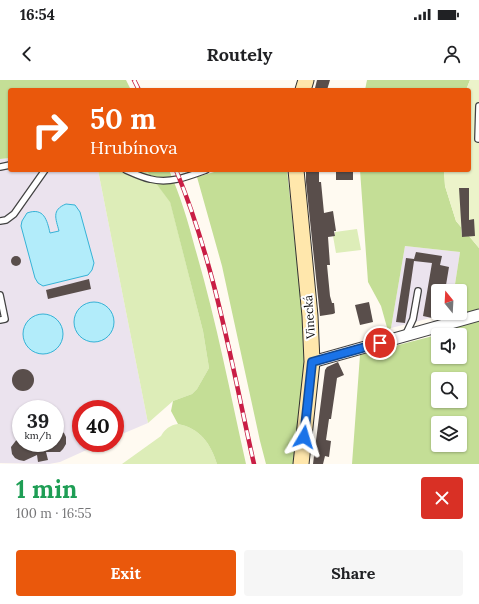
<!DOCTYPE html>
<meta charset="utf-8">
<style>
:root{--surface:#fff;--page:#f6f6f6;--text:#202124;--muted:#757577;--accent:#ea580c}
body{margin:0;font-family:Lora,serif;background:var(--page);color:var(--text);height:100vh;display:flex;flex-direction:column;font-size:15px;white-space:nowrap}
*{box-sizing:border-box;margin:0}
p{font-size:13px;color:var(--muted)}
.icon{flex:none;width:22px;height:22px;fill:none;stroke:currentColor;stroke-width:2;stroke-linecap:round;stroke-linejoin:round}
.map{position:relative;height:384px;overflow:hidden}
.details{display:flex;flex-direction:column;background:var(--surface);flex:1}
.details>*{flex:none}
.hud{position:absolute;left:8px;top:8px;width:463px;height:84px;border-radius:4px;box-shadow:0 1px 3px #0004;background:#ea580c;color:#fff;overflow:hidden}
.needle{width:26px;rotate:342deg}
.fabs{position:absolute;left:431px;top:204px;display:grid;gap:8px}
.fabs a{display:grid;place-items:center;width:36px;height:36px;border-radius:4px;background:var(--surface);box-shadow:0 1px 3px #0004;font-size:20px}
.speed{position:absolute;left:12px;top:320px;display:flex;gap:8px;font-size:20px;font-weight:700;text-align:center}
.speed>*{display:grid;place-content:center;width:52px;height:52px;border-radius:50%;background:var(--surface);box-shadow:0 1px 3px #0004;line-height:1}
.speed small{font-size:10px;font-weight:400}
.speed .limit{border:6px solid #d22;background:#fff;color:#111}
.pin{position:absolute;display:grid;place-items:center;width:34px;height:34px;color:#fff;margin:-17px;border:2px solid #fff;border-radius:50%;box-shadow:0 1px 4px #0007}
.me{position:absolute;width:44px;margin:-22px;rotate:7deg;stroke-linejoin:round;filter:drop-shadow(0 0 3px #0008)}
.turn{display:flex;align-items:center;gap:14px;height:84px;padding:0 16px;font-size:18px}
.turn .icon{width:52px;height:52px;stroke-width:2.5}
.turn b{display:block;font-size:28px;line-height:34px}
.round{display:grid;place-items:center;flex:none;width:42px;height:42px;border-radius:4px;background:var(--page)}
.headline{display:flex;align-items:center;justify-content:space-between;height:68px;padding:0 16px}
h1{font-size:24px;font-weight:800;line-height:30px;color:#1e9e55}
.cta{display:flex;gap:8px;margin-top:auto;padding:8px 16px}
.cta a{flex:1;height:46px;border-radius:4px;background:var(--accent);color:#fff;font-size:16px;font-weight:800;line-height:46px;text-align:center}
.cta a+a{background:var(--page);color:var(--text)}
.status{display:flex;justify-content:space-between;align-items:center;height:28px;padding:0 20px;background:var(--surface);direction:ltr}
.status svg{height:11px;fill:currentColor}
header{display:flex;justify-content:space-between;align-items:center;height:52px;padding:0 16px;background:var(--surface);font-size:18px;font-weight:800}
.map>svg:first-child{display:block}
</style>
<div class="status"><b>16:54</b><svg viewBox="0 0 49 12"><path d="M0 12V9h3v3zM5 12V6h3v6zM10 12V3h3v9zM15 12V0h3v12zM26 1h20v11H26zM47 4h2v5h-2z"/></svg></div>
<header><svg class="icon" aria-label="back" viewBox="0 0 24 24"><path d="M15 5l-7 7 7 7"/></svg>Routely<svg class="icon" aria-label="person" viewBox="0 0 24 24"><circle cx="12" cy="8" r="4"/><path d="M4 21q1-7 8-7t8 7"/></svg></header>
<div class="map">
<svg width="479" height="384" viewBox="0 0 479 384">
<rect width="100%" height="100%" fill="#fffaf1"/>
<!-- industrial -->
<g fill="#ebe3ee" fill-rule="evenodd">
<path d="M 10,78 L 10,90 L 98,90 L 148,343 L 115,357 L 115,329 L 81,329 L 81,363 L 102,363 L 60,382 L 49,384 L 0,383 L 0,79 ZM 21,329 L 55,329 L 55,363 L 21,363 Z"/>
<polygon points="405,166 460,172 454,211 438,211 438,233 450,233 391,248"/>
</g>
<!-- green -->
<g fill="#ddedb8">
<polygon points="98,90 146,90 170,121 203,251 209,288 197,309 192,314 173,321 148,343"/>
<polygon points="357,149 361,170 336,173 333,156 335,156 335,152"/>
<path d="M 178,344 C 200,348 211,364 217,384 L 122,384 L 161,356 C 165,349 170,345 178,344 Z"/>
</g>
<!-- forest -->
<g fill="#c4de96" fill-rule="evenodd">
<polygon points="0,0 126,0 131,10 10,10 10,78 0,79"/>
<polygon points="367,0 470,0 466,10 365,10"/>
<path d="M 146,90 L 169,90 C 180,115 188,141 195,168 C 216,239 230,312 246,384 L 217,384 C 211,364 200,348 178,344 L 171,331 L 173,321 L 192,314 L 197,309 L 209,288 L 203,251 L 170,122 Z"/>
<polygon points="221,90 287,90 306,267 301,324 293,384 266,384 260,361 222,186 197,97"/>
<path d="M 360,90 L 444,90 L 445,106 L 456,141 L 461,147 L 462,156 L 469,156 L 479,168 L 479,384 L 352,384 L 360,275 L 456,250 L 451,233 L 460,233 L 460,211 L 454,211 L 460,172 L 405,166 L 391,248 L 388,251 L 381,226 L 368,202 ZM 438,255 L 460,255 L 460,277 L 438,277 ZM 438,299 L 460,299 L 460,321 L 438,321 ZM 438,343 L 460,343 L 460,365 L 438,365 Z"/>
</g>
<!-- pitch -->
<polygon fill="#ecf3ca" points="470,0 479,0 479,168 469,156 462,157 461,147 456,141 445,106 444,90 469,90 469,10 466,10"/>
<!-- water -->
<g fill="#b2ecfa" stroke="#35b2d6">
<path d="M 66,124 L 75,125 L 80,132 L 94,183 L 92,190 L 88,195 L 43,206 L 38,203 L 35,198 L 21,146 L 22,141 L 27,133 C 44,127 47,140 50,153 L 59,151 C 56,139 51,130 66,124 Z"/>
<circle cx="94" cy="242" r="20"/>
<circle cx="43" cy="254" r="20"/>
</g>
<!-- building -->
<g fill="#594e4b">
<polygon points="317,0 330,0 327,10 315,8"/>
<polygon points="306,90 319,90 319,102 321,102 324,133 333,131 336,151 334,151 335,156 328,157 330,185 327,185 330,216 332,223 334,223 335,233 333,234 320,236 306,102"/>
<rect x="336" y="90" width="17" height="10"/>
<polygon points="459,108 469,108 469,140 474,139 475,156 462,157"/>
<polygon points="416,172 442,176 440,185 449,187 445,211 438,211 438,230 434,229 432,238 423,236 432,183 414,181 405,243 396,242 406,178 414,179"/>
<circle cx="16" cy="181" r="5"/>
<polygon points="89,199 91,209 48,219 46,210"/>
<polygon points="369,222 373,242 360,245 355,225"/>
<polygon points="338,282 344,295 337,298 331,339 329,339 326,360 331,361 329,377 325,376 323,384 313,384 325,290 327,287"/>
<circle cx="23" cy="300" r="11"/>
<polygon points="55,347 64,353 66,357 66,364 63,369 60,372 46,372 48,380 38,382 37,375 24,381 19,380 15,378 12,374 11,367 21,354 21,363 55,363"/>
</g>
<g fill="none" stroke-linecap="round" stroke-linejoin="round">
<!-- lane casing -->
<g stroke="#424242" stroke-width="8">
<g id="lane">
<polyline points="478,59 479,26"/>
<polyline points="0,87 10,85"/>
<path d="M 126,90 C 133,93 141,97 150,99 C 169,104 187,97 206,90"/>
<polyline points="0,141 6,140 14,134 45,90"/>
<polyline points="0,215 5,239 0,240"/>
<polyline points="405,256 413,239 418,211"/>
</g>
</g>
<!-- street casing -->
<g stroke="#424242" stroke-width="13">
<polyline id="street" points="312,282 479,235"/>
</g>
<!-- secondary casing -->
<g stroke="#313131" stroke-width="17">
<g id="secondary">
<polyline points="303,10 306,0"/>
<polyline points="296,90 310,236 312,282 301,384"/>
</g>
</g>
<!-- lane -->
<use href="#lane" stroke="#fff" stroke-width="5.5"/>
<!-- street -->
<use href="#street" stroke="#fff" stroke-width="11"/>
<!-- secondary -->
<use href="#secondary" stroke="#ffe7ac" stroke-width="15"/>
<!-- rail casing -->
<g stroke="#c91e45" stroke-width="4.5">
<g id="rail">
<polyline points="134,0 139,10"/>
<path d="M 176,90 C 215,184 232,286 254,384"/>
</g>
</g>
<!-- rail -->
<use href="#rail" stroke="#fff" stroke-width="3" stroke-dasharray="9" stroke-linecap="butt"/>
</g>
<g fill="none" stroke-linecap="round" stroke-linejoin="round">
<!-- route casing -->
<g stroke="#114b97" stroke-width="10">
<polyline id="route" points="304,357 312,282 380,263"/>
</g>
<!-- route -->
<use href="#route" stroke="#1a73e8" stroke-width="7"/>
</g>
<g text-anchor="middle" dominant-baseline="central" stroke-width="4" stroke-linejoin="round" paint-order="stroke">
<!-- street labels -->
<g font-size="12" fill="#0f0f0f" stroke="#fff">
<text transform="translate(309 237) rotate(-94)">Vinecká</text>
</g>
</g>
</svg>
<div class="fabs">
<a><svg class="needle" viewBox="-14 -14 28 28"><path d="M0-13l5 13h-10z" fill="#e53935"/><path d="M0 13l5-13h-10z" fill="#757577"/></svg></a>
<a><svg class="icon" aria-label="sound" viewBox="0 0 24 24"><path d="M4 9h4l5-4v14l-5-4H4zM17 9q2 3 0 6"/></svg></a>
<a><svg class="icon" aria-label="search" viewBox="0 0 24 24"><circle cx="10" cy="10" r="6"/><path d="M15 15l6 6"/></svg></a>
<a><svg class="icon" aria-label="layers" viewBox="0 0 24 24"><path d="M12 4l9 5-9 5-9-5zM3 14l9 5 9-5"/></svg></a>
</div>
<div class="speed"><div>39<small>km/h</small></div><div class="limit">40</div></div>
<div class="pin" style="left:380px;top:263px;background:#d93025"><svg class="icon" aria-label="arrive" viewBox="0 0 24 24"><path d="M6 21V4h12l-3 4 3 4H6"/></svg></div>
<svg class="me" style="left:304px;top:357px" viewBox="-20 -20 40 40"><path d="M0-17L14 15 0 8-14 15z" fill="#1a73e8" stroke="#fff" stroke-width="4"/></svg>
<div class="hud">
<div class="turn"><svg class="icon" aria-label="right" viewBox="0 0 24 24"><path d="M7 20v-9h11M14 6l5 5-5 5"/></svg><div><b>50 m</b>Hrubínova</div></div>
</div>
</div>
<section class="details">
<div class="headline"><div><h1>1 min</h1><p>100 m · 16:55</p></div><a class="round" style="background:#d93025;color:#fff"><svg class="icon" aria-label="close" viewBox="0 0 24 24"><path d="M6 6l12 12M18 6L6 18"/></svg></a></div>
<div class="cta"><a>Exit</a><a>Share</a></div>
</section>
